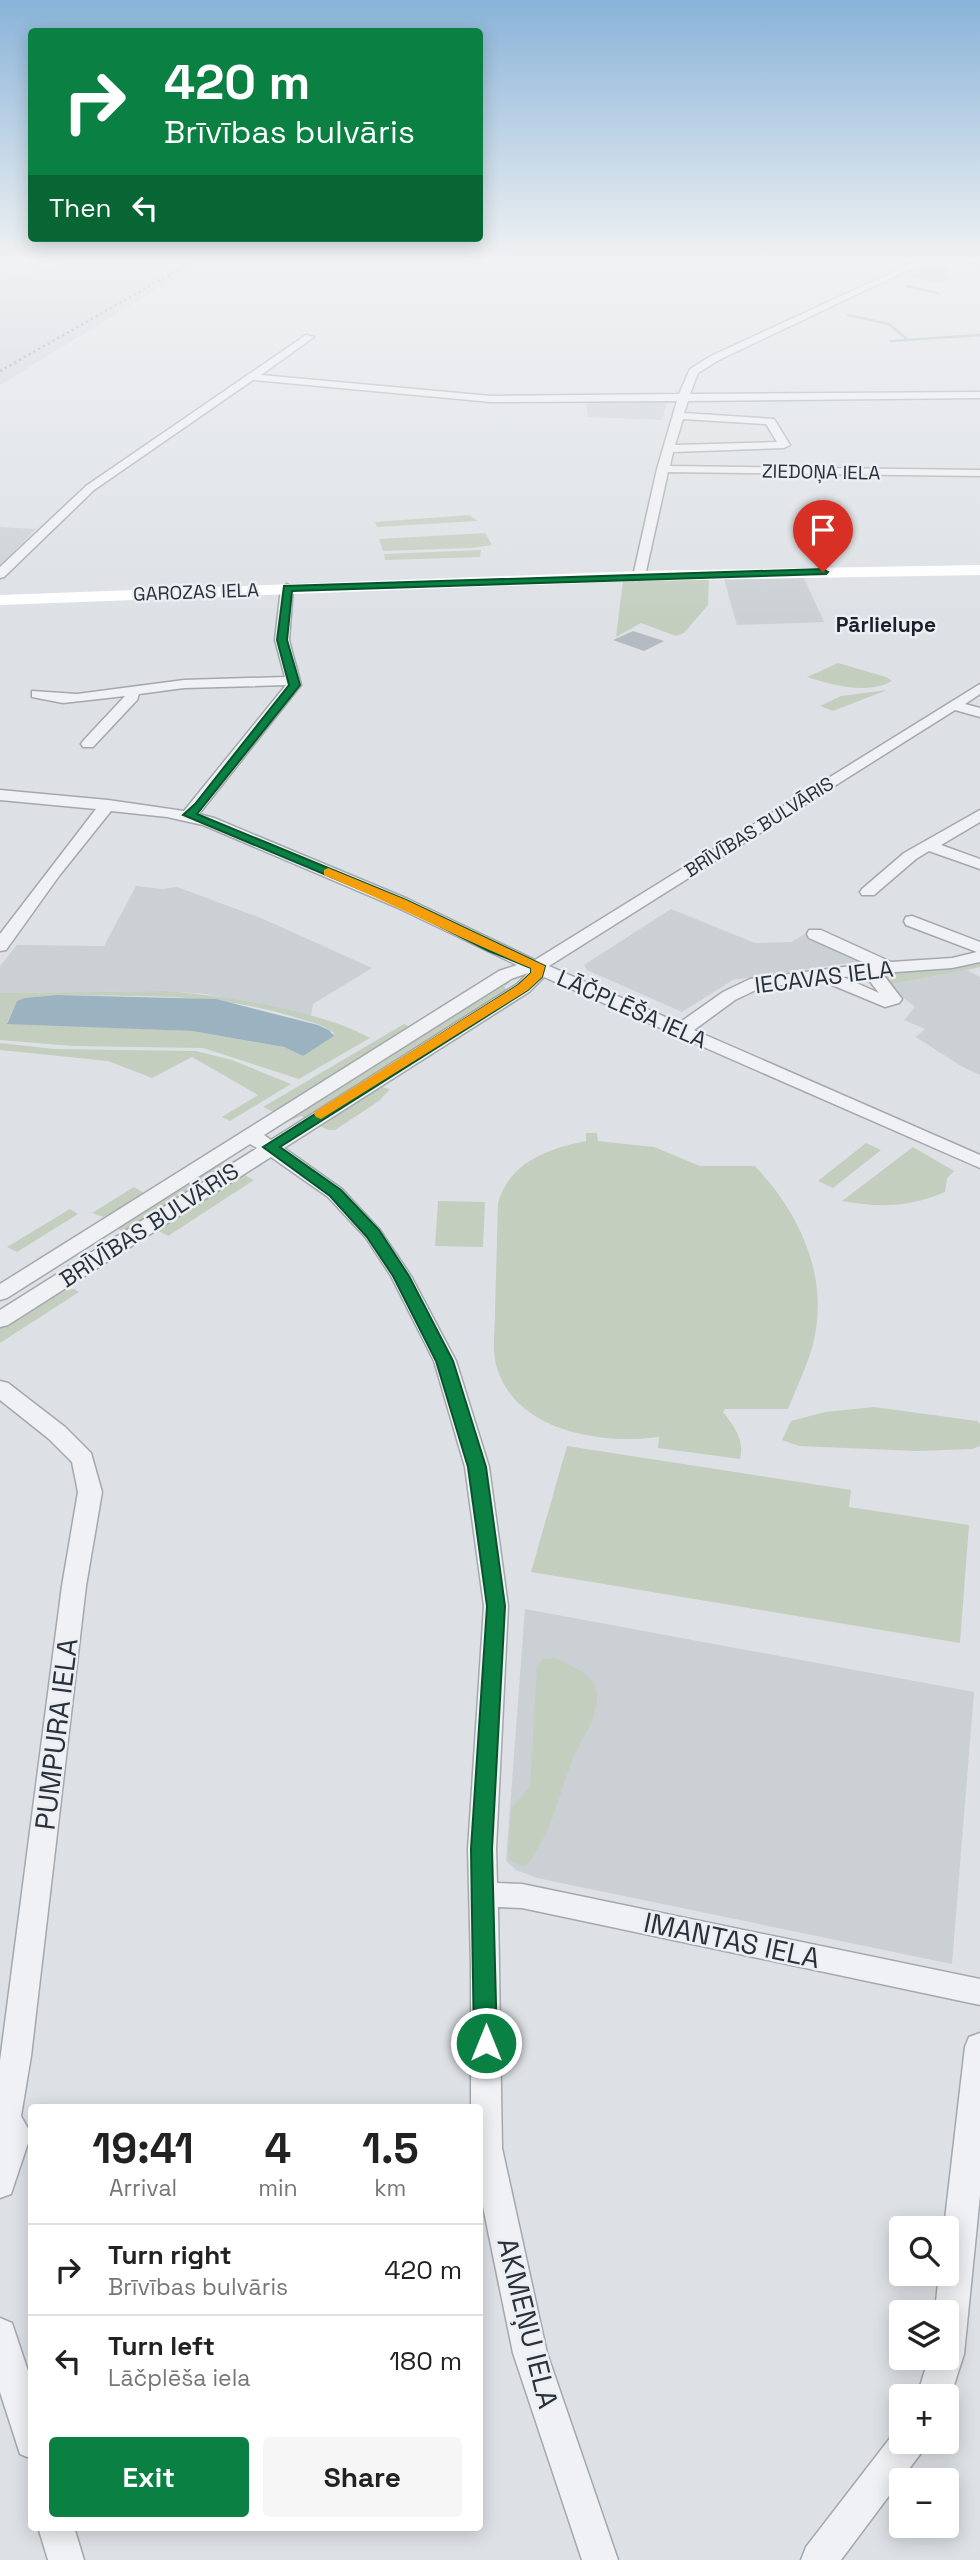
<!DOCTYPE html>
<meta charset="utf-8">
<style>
:root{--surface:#fff;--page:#f6f6f6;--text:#222;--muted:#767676;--line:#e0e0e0;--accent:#0b8043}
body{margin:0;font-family:"Space Grotesk",sans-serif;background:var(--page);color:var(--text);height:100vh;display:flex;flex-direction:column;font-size:26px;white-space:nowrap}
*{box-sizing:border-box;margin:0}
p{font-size:23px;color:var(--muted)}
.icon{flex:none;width:38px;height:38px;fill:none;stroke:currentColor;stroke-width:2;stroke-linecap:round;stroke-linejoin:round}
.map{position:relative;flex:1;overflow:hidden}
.sheet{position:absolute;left:28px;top:2104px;width:455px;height:427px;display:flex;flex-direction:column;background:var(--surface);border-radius:7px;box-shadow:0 4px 18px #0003}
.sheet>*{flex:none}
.guide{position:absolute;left:28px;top:28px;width:455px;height:214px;border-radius:7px;box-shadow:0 4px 18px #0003;background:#0b8043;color:#fff;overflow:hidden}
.buttons{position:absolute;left:889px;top:2216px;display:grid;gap:14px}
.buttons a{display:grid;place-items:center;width:70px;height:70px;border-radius:7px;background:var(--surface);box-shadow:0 4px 18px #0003;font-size:35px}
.pin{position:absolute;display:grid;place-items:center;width:60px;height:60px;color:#fff;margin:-72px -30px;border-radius:50% 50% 50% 0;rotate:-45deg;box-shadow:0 0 7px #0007}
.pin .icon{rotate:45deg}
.me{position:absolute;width:77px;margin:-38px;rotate:0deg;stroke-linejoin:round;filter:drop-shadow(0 0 5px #0008)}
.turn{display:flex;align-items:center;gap:24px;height:147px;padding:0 21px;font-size:32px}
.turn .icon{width:91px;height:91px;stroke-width:2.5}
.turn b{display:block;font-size:49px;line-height:60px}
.then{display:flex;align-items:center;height:66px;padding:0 21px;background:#0003;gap:14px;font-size:26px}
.eta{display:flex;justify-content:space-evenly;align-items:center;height:119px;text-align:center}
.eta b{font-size:42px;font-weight:600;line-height:49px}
.cta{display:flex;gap:14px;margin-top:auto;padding:14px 21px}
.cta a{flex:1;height:80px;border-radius:7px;background:var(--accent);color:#fff;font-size:28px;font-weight:600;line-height:80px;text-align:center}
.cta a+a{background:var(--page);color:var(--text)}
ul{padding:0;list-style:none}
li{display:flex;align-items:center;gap:21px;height:91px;padding:0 21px;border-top:2px solid var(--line)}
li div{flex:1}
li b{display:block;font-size:26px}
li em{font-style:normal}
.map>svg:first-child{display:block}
</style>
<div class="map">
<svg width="980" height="2560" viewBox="0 0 980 2560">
<rect width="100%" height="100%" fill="#dde1e5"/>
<!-- built -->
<g fill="#cbd0d5">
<polygon points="74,259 206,259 0,385 0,281"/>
<polygon points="586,402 667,402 662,420 588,417"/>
<polygon points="0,527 36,529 0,566"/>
<polygon points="804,578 824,622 737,625 724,579"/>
<polygon points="136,886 163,889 177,887 261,918 372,968 313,1004 311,1016 206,994 166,991 0,993 0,966 17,945 104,946"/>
<polygon points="671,909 755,943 792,942 806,933 862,961 733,980 682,1012 587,970 584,965"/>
<polygon points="967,970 980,977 980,1075 961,1066 916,1037 925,1029 904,1020 915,1007 887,985"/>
<polygon points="525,1609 974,1692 952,1964 537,1878 516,1870 506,1861"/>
</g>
<!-- green -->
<g fill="#c4cebf" fill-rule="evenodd">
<polygon points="938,259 956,259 947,266 952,270 944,274 953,278 937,283 901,276"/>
<polygon points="469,515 478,521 377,527 375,522"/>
<polygon points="485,533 492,545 471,548 383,551 379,539"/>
<polygon points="481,550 480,557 385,560 384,554"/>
<polygon points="709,579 708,605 684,633 676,636 641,623 616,637 623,581"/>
<path d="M 838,663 L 886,677 L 892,681 C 867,695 832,685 807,677 Z"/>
<polygon points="887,690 833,711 820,706 841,696"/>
<polygon points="980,960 980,967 967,970 887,985 882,977 884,973"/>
<polygon points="510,979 510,982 504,987 509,991 307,1119 301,1116 288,1121 286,1119"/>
<path d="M 166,991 C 221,995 323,1011 370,1038 L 299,1079 L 203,1048 L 73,1046 L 0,1040 L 0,993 ZM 58,995 C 140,997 213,992 294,1017 C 307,1021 323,1024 334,1033 L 303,1056 L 284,1047 L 192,1031 L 7,1023 L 17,1001 L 24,998 Z"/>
<polygon points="404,1024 410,1027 280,1115 263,1107"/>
<polygon points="0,1043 54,1049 196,1051 232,1060 291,1084 230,1121 222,1117 258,1095 192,1057 152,1078 108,1061 0,1050"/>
<polygon points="377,1086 390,1089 379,1101 335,1130 328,1130 314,1123"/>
<path d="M 586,1133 L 597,1133 L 598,1141 L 654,1147 L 700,1166 L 755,1166 C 801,1215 831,1279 812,1348 C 806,1368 796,1389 788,1409 L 725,1409 L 723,1412 C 734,1426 745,1440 740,1459 L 658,1448 L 659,1437 C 601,1445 514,1431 496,1365 C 492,1348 495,1328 495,1311 C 496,1275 497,1239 498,1203 C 510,1162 547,1149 586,1141 Z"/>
<polygon points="866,1143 881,1150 833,1188 818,1181"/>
<path d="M 913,1147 L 954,1171 L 947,1178 L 945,1192 C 910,1207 879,1208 842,1201 Z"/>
<polygon points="226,1158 224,1163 230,1168 125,1233 115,1227"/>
<polygon points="241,1173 254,1180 168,1236 153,1228"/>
<polygon points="134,1187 144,1193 136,1201 103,1217 92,1213"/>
<polygon points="438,1201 485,1202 483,1247 435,1246"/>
<polygon points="70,1209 78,1214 17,1252 7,1247"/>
<path d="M 74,1289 L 79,1292 L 0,1343 L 0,1328 C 19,1315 52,1290 74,1289 Z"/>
<polygon points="874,1407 977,1421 980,1424 980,1446 972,1449 917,1451 799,1446 782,1440 791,1421 825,1412"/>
<polygon points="567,1446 851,1490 849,1507 969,1525 960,1643 531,1572"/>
<path d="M 555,1658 C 569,1665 592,1672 596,1690 C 601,1717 581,1738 572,1761 C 556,1802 554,1828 527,1865 L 520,1866 L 508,1859 L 511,1808 L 530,1787 L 537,1667 L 542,1659 Z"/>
</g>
<!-- water -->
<polygon fill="#9bb2c1" points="57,995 216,999 318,1025 329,1030 334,1036 303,1056 284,1047 192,1031 7,1024 17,1001 24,998"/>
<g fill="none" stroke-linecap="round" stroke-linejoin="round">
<!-- stream -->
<g stroke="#9bb2c1" stroke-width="2.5">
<polyline points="907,286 938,293"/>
<polyline points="848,315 889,324 908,340"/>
<polyline points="891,341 980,335"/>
</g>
</g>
<!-- building -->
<polygon fill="#b4bac1" points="633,631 664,641 644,651 613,640"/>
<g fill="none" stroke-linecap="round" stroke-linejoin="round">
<!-- minor casing -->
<g stroke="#a3a8ae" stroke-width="3">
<g id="minor">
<path d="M 921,259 L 931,259 L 719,360 L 698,373 L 690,394 L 980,392 L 980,398 L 688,401 L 684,413 L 774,419 L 790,445 L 784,448 L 673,452 L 670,466 L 980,470 L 980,476 L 668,472 L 645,576 L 639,580 L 633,576 L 657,469 L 677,401 L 491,402 L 253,380 L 94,490 L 4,577 L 0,578 L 0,567 L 86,486 L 306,335 L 314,337 L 261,375 L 491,396 L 679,394 L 690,369 L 711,356 ZM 683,419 L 766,424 L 777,442 L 675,445 Z"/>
<polygon points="965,259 980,259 980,264 966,261"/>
<path d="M 287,584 L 293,588 L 289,640 L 301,685 L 199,814 L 214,818 L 408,899 L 535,960 L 980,684 L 980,694 L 965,704 L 980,708 L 980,717 L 955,710 L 549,966 L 679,1023 L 723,992 L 750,979 L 867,964 L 809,938 L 807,934 L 809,930 L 821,930 L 891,962 L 952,958 L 977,952 L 906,925 L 904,921 L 906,917 L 912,916 L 980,942 L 980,962 L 952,968 L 882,973 L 902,999 L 899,1003 L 885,1007 L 820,980 L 760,988 L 735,1000 L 694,1030 L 980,1155 L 980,1168 L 544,977 L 529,992 L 284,1148 L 342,1189 L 380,1230 L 411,1276 L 456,1361 L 489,1467 L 508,1606 L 496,1849 L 497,1883 L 522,1884 L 980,1979 L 980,2005 L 522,1908 L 498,1907 L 502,2148 L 547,2353 L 618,2560 L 582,2560 L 513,2353 L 480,2192 L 480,2107 L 471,2107 L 471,1965 L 468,1849 L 484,1606 L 465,1467 L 434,1361 L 391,1276 L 366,1238 L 328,1197 L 271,1157 L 8,1325 L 0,1327 L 0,1310 L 257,1148 L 250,1144 L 7,1298 L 0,1300 L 0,1284 L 499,971 L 517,965 L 396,907 L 203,825 L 167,817 L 111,811 L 59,876 L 6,950 L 0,951 L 0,934 L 96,809 L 0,800 L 0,790 L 108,800 L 184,811 L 286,685 L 184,688 L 139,694 L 137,700 L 93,747 L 83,747 L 81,744 L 83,741 L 125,696 L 63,703 L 32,697 L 32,691 L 77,694 L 184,680 L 285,677 L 275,640 L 281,588 ZM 528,973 L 517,984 L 271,1140 L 264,1135 L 511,979 ZM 865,975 L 879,993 L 843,977 Z"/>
<polygon points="980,810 980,822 941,845 980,859 980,869 929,851 916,859 874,895 862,895 860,892 862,889 904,853"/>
<polygon points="0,1381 8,1383 65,1427 91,1453 102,1492 86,1586 31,2056 21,2116 31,2134 11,2194 0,2198 0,2061 62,1586 78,1492 72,1462 49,1439 0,1400"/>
<polygon points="980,2033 980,2195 964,2354 947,2407 947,2396 917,2396 929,2357 947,2357 947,2312 935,2312 939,2273 947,2273 947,2228 944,2228 965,2047 969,2037"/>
<polygon points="0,2318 12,2323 32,2383 32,2459 20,2454 0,2392"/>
<polygon points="901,2427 901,2441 926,2441 921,2453 841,2560 801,2560 806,2547 897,2429"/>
<polygon points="38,2527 74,2527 84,2560 48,2560"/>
</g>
</g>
<!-- minor -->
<use href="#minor" fill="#eff1f4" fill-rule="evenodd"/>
<!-- secondary -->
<polygon fill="#fff" fill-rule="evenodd" points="980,565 980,575 639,581 0,605 0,595 639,571"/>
<!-- rail -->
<polyline stroke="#78828c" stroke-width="2.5" stroke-dasharray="2 3.5" stroke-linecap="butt" points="0,371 197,259"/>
</g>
<!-- sky -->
<linearGradient id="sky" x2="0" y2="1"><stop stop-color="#89b3d8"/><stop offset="0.42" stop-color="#f0f2f3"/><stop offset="1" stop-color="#f0f2f3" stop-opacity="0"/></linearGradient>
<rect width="980" height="617" fill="url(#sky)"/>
<!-- route -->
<polygon fill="#0b8043" stroke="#07532c" stroke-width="2" points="823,569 828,572 826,574 292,591 287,640 300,685 197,814 406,900 545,966 542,977 528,990 280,1147 341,1190 379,1230 409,1276 453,1361 486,1467 505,1606 492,1849 497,2043 494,2051 486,2054 478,2051 474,2043 471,1849 487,1606 468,1467 436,1361 393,1276 367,1237 330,1196 263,1147 518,985 531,973 531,968 489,951 398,905 183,815 195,804 289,685 277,640 284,586"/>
<!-- slow -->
<path fill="#f59e0b" d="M 328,868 L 406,900 L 545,966 L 542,977 L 528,990 L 321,1119 L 316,1117 L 314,1114 L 316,1111 L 518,985 L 531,973 L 531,968 C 461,939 394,904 324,875 L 324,870 Z"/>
<g text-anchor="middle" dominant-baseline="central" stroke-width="5" stroke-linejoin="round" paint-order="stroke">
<!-- far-street labels -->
<g font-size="19" fill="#283039" stroke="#ebeff3">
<text transform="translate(821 472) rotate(1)">ZIEDOŅA IELA</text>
<text transform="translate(196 592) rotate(-2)">GAROZAS IELA</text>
<text transform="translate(759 827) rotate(-32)">BRĪVĪBAS BULVĀRIS</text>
</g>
<!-- far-neighbourhood labels -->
<g font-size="21" font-weight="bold" fill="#1a212a" stroke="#ebeff3">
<text x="886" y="624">Pārlielupe</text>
</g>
<!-- street labels -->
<g font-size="23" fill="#283039" stroke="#ebeff3">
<text transform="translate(824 977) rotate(-7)">IECAVAS IELA</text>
<text transform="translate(632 1009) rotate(24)">LĀČPLĒŠA IELA</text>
<text transform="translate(149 1225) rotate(-33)">BRĪVĪBAS BULVĀRIS</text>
</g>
<!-- near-street labels -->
<g font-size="28" fill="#283039" stroke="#ebeff3">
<text transform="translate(56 1734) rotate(-83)">PUMPURA IELA</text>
<text transform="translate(732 1940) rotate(12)">IMANTAS IELA</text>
<text transform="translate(528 2323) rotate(76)">AKMEŅU IELA</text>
</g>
</g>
</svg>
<div class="buttons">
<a><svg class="icon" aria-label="search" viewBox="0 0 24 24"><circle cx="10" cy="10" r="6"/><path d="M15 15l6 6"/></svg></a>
<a><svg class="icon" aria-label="layers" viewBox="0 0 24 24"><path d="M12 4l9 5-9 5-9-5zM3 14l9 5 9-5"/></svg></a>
<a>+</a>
<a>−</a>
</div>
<div class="pin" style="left:823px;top:572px;background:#d93025"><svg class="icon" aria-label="arrive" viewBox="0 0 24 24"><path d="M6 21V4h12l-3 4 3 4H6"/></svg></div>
<svg class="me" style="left:486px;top:2043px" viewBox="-20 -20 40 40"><circle r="17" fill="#0b8043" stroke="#fff" stroke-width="3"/><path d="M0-11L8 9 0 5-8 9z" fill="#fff"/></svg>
<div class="guide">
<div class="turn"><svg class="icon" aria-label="right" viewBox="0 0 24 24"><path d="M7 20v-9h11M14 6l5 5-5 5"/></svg><div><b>420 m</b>Brīvības bulvāris</div></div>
<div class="then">Then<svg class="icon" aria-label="left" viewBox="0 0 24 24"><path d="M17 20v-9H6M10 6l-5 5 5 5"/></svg></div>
</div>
<section class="sheet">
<div class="eta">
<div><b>19:41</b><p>Arrival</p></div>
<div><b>4</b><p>min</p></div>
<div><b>1.5</b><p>km</p></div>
</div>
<ul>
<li><svg class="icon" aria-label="right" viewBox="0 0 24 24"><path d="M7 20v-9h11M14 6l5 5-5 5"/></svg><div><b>Turn right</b><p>Brīvības bulvāris</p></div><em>420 m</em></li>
<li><svg class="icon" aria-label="left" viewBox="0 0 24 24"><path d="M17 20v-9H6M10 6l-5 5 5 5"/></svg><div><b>Turn left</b><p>Lāčplēša iela</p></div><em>180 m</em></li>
</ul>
<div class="cta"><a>Exit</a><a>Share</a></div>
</section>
</div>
